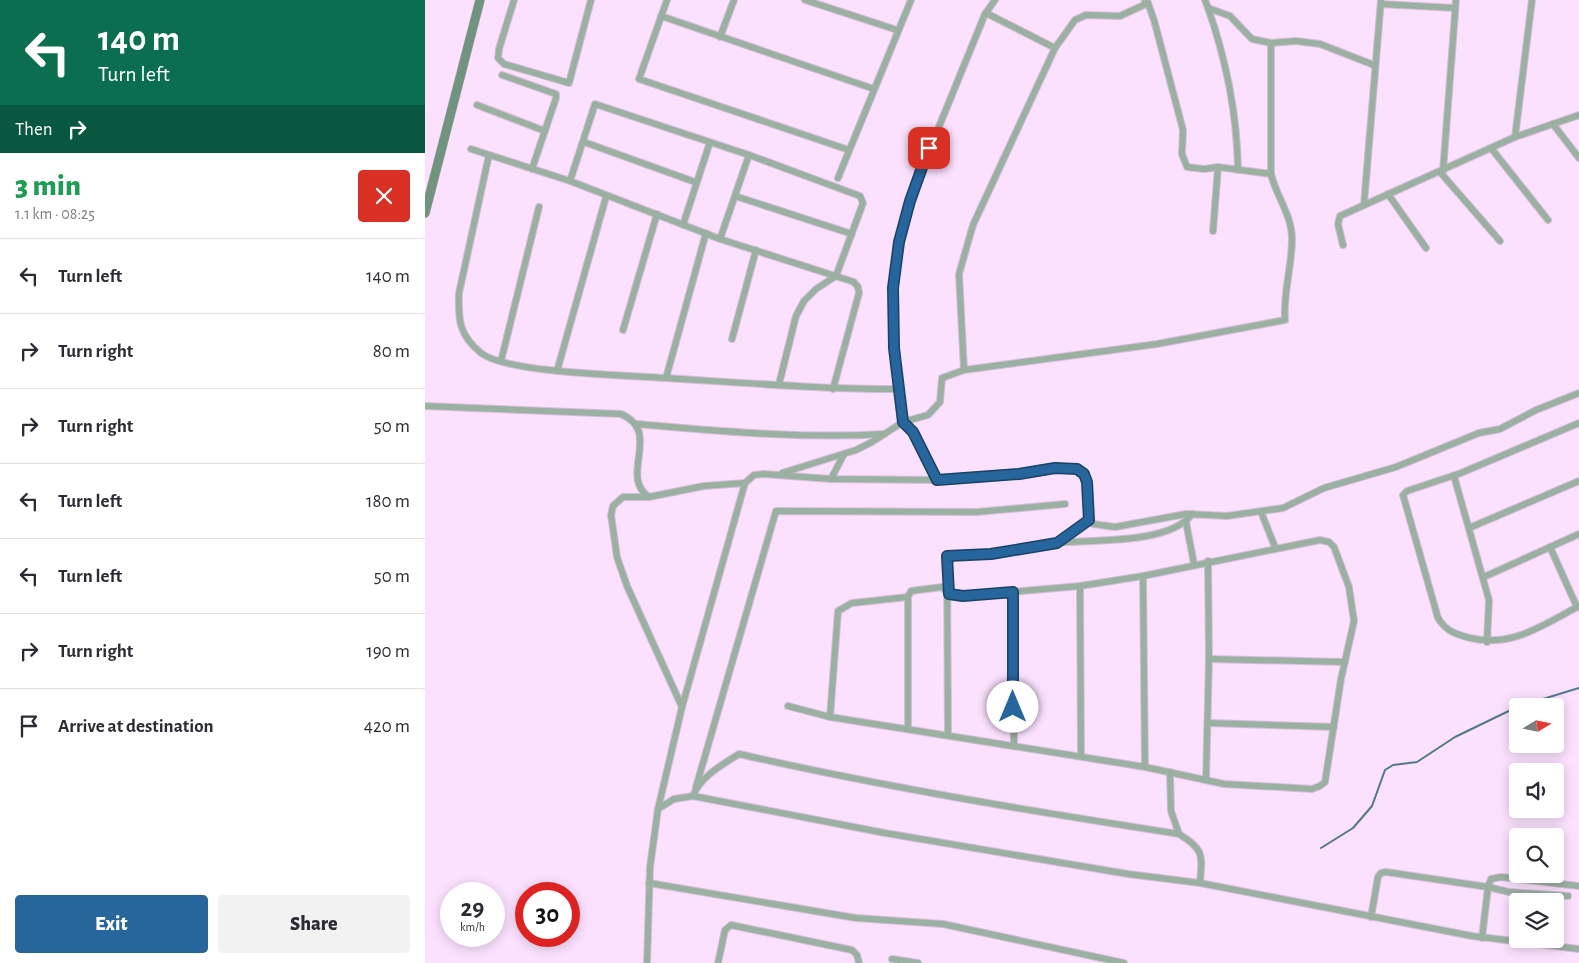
<!DOCTYPE html>
<meta charset="utf-8">
<style>
:root{--surface:#fff;--page:#f2f2f3;--text:#2b2b33;--muted:#7c7c81;--line:#e1e1e2;--accent:#26669c}
body{margin:0;font-family:"Alegreya Sans",sans-serif;background:var(--page);color:var(--text);height:100vh;display:flex;flex-direction:column;font-size:19px;white-space:nowrap}
*{box-sizing:border-box;margin:0}
p{font-size:16px;color:var(--muted)}
.icon{flex:none;width:28px;height:28px;fill:none;stroke:currentColor;stroke-width:2;stroke-linecap:round;stroke-linejoin:round}
.map{position:relative;flex:1;overflow:hidden}
.sheet{display:flex;flex-direction:column;background:var(--surface);width:425px}
.sheet>*{flex:none}
.hud{background:#0b6e4f;color:#fff;overflow:hidden}
.needle{width:32px;rotate:80deg}
.tools{position:absolute;left:1084px;top:698px;display:grid;gap:10px}
.tools a{display:grid;place-items:center;width:55px;height:55px;border-radius:5px;background:var(--surface);box-shadow:0 2px 12px #0003;font-size:25px}
.speed{position:absolute;left:15px;top:882px;display:flex;gap:10px;font-size:25px;font-weight:700;text-align:center}
.speed>*{display:grid;place-content:center;width:65px;height:65px;border-radius:50%;background:var(--surface);box-shadow:0 2px 12px #0003;line-height:1}
.speed small{font-size:12px;font-weight:400}
.speed .limit{border:8px solid #d22;background:#fff;color:#111}
.pin{position:absolute;display:grid;place-items:center;width:42px;height:42px;color:#fff;margin:-21px;border-radius:10px;box-shadow:0 2px 8px #0006}
.me{position:absolute;width:55px;margin:-28px;rotate:0deg;stroke-linejoin:round;filter:drop-shadow(0 0 4px #0008)}
.turn{display:flex;align-items:center;gap:18px;height:105px;padding:0 15px;font-size:22px}
.turn .icon{width:65px;height:65px;stroke-width:2.5}
.turn b{display:block;font-size:35px;line-height:42px}
.then{display:flex;align-items:center;height:48px;padding:0 15px;background:#0003;gap:10px;font-size:19px}
.round{display:grid;place-items:center;flex:none;width:52px;height:52px;border-radius:5px;background:var(--page)}
.headline{display:flex;align-items:center;justify-content:space-between;height:85px;padding:0 15px}
h1{font-size:30px;font-weight:800;line-height:38px;color:#1e9e55}
.button{display:flex;gap:10px;margin-top:auto;padding:10px 15px}
.button a{flex:1;height:58px;border-radius:5px;background:var(--accent);color:#fff;font-size:20px;font-weight:800;line-height:58px;text-align:center}
.button a+a{background:var(--page);color:var(--text)}
ul{padding:0;list-style:none}
li{display:flex;align-items:center;gap:15px;height:75px;padding:0 15px;border-top:1px solid var(--line)}
li div{flex:1}
li b{display:block;font-size:19px}
li em{font-style:normal}
main{display:flex;flex:1;min-height:0}
.map>svg:first-child{display:block}
</style>
<main>
<section class="sheet">
<div class="hud">
<div class="turn"><svg class="icon" aria-label="left" viewBox="0 0 24 24"><path d="M17 20v-9H6M10 6l-5 5 5 5"/></svg><div><b>140 m</b>Turn left</div></div>
<div class="then">Then<svg class="icon" aria-label="right" viewBox="0 0 24 24"><path d="M7 20v-9h11M14 6l5 5-5 5"/></svg></div>
</div>
<div class="headline"><div><h1>3 min</h1><p>1.1 km · 08:25</p></div><a class="round" style="background:#d93025;color:#fff"><svg class="icon" aria-label="close" viewBox="0 0 24 24"><path d="M6 6l12 12M18 6L6 18"/></svg></a></div>
<ul>
<li><svg class="icon" aria-label="left" viewBox="0 0 24 24"><path d="M17 20v-9H6M10 6l-5 5 5 5"/></svg><div><b>Turn left</b></div><em>140 m</em></li>
<li><svg class="icon" aria-label="right" viewBox="0 0 24 24"><path d="M7 20v-9h11M14 6l5 5-5 5"/></svg><div><b>Turn right</b></div><em>80 m</em></li>
<li><svg class="icon" aria-label="right" viewBox="0 0 24 24"><path d="M7 20v-9h11M14 6l5 5-5 5"/></svg><div><b>Turn right</b></div><em>50 m</em></li>
<li><svg class="icon" aria-label="left" viewBox="0 0 24 24"><path d="M17 20v-9H6M10 6l-5 5 5 5"/></svg><div><b>Turn left</b></div><em>180 m</em></li>
<li><svg class="icon" aria-label="left" viewBox="0 0 24 24"><path d="M17 20v-9H6M10 6l-5 5 5 5"/></svg><div><b>Turn left</b></div><em>50 m</em></li>
<li><svg class="icon" aria-label="right" viewBox="0 0 24 24"><path d="M7 20v-9h11M14 6l5 5-5 5"/></svg><div><b>Turn right</b></div><em>190 m</em></li>
<li><svg class="icon" aria-label="arrive" viewBox="0 0 24 24"><path d="M6 21V4h12l-3 4 3 4H6"/></svg><div><b>Arrive at destination</b></div><em>420 m</em></li>
</ul>
<div class="button"><a>Exit</a><a>Share</a></div>
</section>
<div class="map">
<svg width="1154" height="963" viewBox="0 0 1154 963">
<rect width="100%" height="100%" fill="#fbe1fe"/>
<g fill="none" stroke-linecap="round" stroke-linejoin="round">
<!-- stream -->
<g stroke="#50788d" stroke-width="2">
<polyline points="1095,706 1154,688"/>
<polyline points="896,848 928,828 947,806 960,770 968,765 992,762 1030,737 1092,707"/>
</g>
<!-- minor casing -->
<g stroke="#d4bdd6" stroke-width="8">
<g id="minor">
<polyline points="89,0 74,49 73,58 79,64 144,83 166,0"/>
<polyline points="242,0 214,79 424,150"/>
<polyline points="380,0 472,30"/>
<polyline points="720,0 723,3 729,20 758,130 757,154 762,167 779,169 793,167 846,174 846,43"/>
<polyline points="780,0 783,8 805,16 827,39 846,43 871,41 895,44 949,65"/>
<polyline points="956,4 1030,8"/>
<path d="M 783,8 C 801,59 812,116 813,170"/>
<polyline points="236,16 449,89"/>
<polyline points="295,37 309,0"/>
<polyline points="630,48 650,20 661,15 695,16 723,3"/>
<polyline points="77,75 131,94 131,98 107,169"/>
<polyline points="52,105 120,131"/>
<polyline points="1128,124 1154,158"/>
<polyline points="1090,137 1154,115"/>
<polyline points="159,142 270,182"/>
<polyline points="1066,148 1123,220"/>
<polyline points="46,149 145,181 295,239 429,282 433,287 434,293 408,389"/>
<path d="M 64,155 L 34,293 C 33,320 34,335 56,353 C 80,372 190,375 224,377 C 308,382 391,389 474,389"/>
<polyline points="1018,171 1031,0"/>
<polyline points="1015,172 1075,241"/>
<polyline points="413,178 486,0"/>
<polyline points="145,181 170,104 324,155 435,196 438,203 411,276 391,289 379,301 371,316 354,384"/>
<polyline points="963,194 1001,248"/>
<polyline points="310,196 427,234"/>
<polyline points="939,204 956,0"/>
<polyline points="258,225 285,142"/>
<polyline points="788,231 793,167"/>
<polyline points="295,239 324,155"/>
<polyline points="918,245 913,224 915,216 1090,137 1107,0"/>
<polyline points="198,330 232,214"/>
<polyline points="307,339 331,250"/>
<polyline points="76,361 114,207"/>
<path d="M 539,370 L 732,344 L 860,320 C 858,292 867,267 867,239 C 867,215 851,196 846,174"/>
<polyline points="132,371 181,197"/>
<polyline points="241,378 281,233"/>
<path d="M 0,406 L 196,414 C 238,432 193,476 224,497"/>
<path d="M 1154,423 L 1036,473 L 982,491 L 978,495 L 1013,618 C 1021,631 1030,634 1045,638 C 1087,648 1118,625 1154,606"/>
<path d="M 212,424 C 295,431 376,439 459,434"/>
<polyline points="357,473 431,450 447,442 478,422 503,415 515,402 517,378 539,370 534,274 548,225 630,48 561,13"/>
<polyline points="1029,476 1064,600 1062,642"/>
<polyline points="406,479 419,454"/>
<polyline points="512,480 488,432 478,422 469,347 468,288 470,265 491,183 560,14 570,0"/>
<polyline points="836,512 850,547"/>
<polyline points="761,522 769,564"/>
<polyline points="1044,528 1154,481"/>
<polyline points="633,542 664,520"/>
<polyline points="1125,547 1152,607"/>
<polyline points="718,576 720,767"/>
<polyline points="1059,577 1154,534"/>
<polyline points="655,586 656,756"/>
<polyline points="588,592 589,746"/>
<polyline points="784,659 920,662"/>
<polyline points="363,706 405,717 720,767 799,784 887,789 895,786 900,782 916,679 929,621 924,587 909,547 904,542 895,540 718,576 655,586 538,596 524,594 517,587 486,591 483,597 483,729"/>
<path d="M 257,707 L 320,483 L 329,475 L 339,474 L 406,479 L 512,480 L 594,475 L 618,469 L 643,467 L 652,469 L 659,475 C 665,489 657,512 668,524 L 690,527 L 761,514 L 802,516 L 858,508 L 899,488 L 971,467 L 1054,433 L 1075,429 L 1111,410 L 1154,393"/>
<polyline points="405,717 413,611 427,603 483,597"/>
<polyline points="783,723 909,727"/>
<path d="M 523,735 L 522,556 C 537,555 553,556 568,554 C 589,551 610,545 632,543 C 667,539 744,545 767,514"/>
<polyline points="745,772 746,811 754,834"/>
<polyline points="781,780 784,659 783,561"/>
<polyline points="271,787 351,511 552,512 640,504"/>
<polyline points="268,796 460,833 703,874 775,883 1047,936 1154,949"/>
<path d="M 233,809 L 249,799 L 268,796 C 275,777 298,764 314,754 C 459,787 606,811 754,834 C 780,850 777,855 775,883"/>
<polyline points="224,883 431,918 518,924 699,963"/>
<polyline points="946,917 953,877 956,873 961,872 1063,887 1066,879 1076,877 1154,886"/>
<polyline points="1057,938 1063,887 1084,892 1143,896"/>
<polyline points="467,959 493,963"/>
<polyline points="222,963 225,867 233,809 257,707 202,586 192,557 186,515 188,506 198,497 224,497 279,486 320,483"/>
<polyline points="293,963 300,930 306,925 427,950 432,955 434,963"/>
</g>
</g>
<!-- secondary casing -->
<g stroke="#d4bdd6" stroke-width="10">
<polyline id="secondary" points="0,213 55,0"/>
</g>
<!-- minor -->
<use href="#minor" stroke="#9ab1a2" stroke-width="6"/>
<!-- secondary -->
<use href="#secondary" stroke="#72947f" stroke-width="9"/>
</g>
<g fill="none" stroke-linecap="round" stroke-linejoin="round">
<!-- route casing -->
<g stroke="#194265" stroke-width="12">
<polyline id="route" points="504,148 485,201 474,242 468,288 469,348 478,422 488,432 512,480 594,474 630,468 652,469 659,474 662,482 664,520 632,543 566,554 522,556 524,594 538,596 588,592 588,707"/>
</g>
<!-- route -->
<use href="#route" stroke="#26669c" stroke-width="9"/>
</g>
</svg>
<div class="tools">
<a><svg class="needle" viewBox="-14 -14 28 28"><path d="M0-13l5 13h-10z" fill="#e53935"/><path d="M0 13l5-13h-10z" fill="#7c7c81"/></svg></a>
<a><svg class="icon" aria-label="sound" viewBox="0 0 24 24"><path d="M4 9h4l5-4v14l-5-4H4zM17 9q2 3 0 6"/></svg></a>
<a><svg class="icon" aria-label="search" viewBox="0 0 24 24"><circle cx="10" cy="10" r="6"/><path d="M15 15l6 6"/></svg></a>
<a><svg class="icon" aria-label="layers" viewBox="0 0 24 24"><path d="M12 4l9 5-9 5-9-5zM3 14l9 5 9-5"/></svg></a>
</div>
<div class="speed"><div>29<small>km/h</small></div><div class="limit">30</div></div>
<div class="pin" style="left:504px;top:148px;background:#d93025"><svg class="icon" aria-label="arrive" viewBox="0 0 24 24"><path d="M6 21V4h12l-3 4 3 4H6"/></svg></div>
<svg class="me" style="left:588px;top:707px" viewBox="-20 -20 40 40"><circle r="19" fill="#fff"/><path d="M0-13L10 11 0 6-10 11z" fill="#26669c"/></svg>
</div>
</main>
